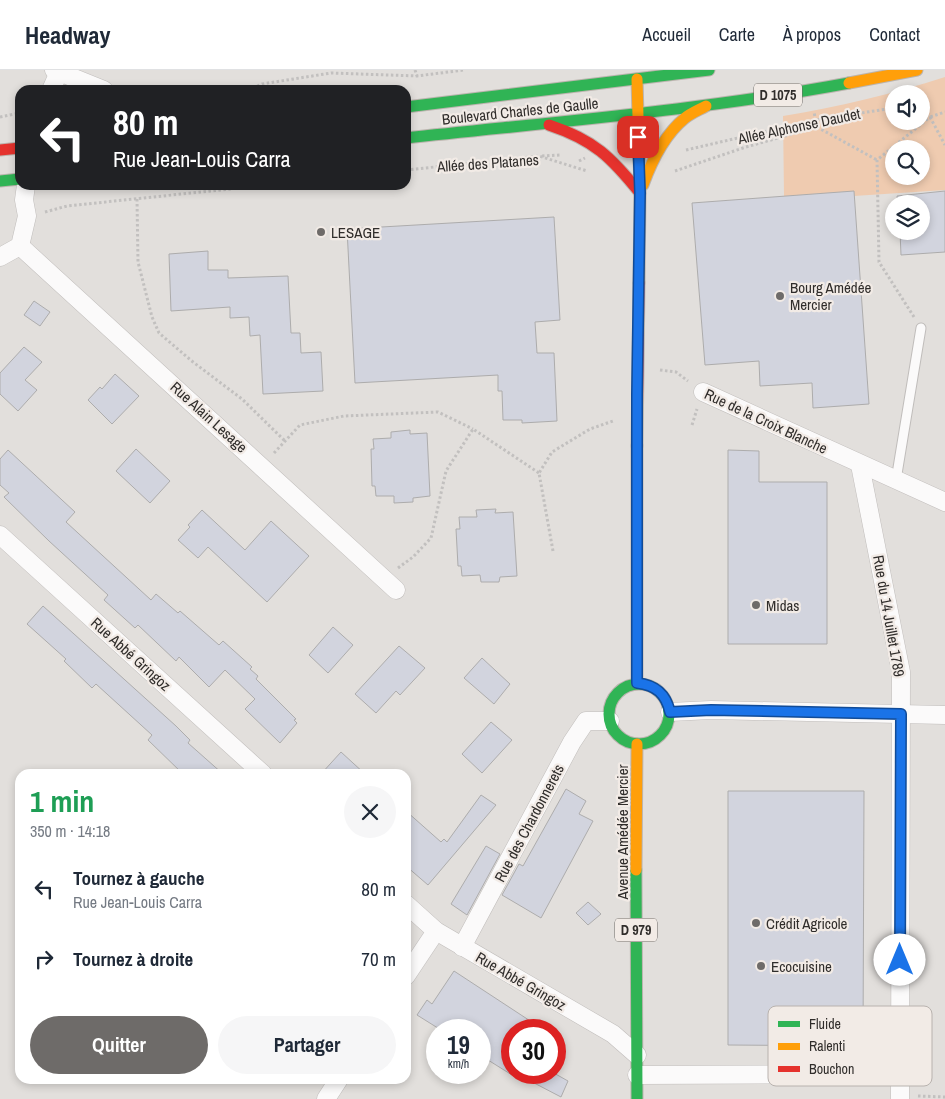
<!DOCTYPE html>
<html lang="fr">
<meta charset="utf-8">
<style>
:root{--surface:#fff;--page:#f6f6f7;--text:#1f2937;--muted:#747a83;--line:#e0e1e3;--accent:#6e6b69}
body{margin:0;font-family:"Archivo Narrow",sans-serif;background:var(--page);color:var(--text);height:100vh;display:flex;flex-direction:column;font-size:19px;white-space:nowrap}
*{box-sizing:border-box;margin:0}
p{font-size:16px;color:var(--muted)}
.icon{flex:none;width:28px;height:28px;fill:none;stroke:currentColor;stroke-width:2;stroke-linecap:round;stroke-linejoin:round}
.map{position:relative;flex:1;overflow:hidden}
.side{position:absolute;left:15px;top:699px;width:396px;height:315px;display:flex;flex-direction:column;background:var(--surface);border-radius:15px;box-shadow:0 2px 8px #0003}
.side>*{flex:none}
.hud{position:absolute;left:15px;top:15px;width:396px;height:105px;border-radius:15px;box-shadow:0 2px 8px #0003;background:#202124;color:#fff;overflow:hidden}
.tools{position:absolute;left:885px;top:15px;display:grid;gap:10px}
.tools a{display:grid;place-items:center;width:45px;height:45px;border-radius:50%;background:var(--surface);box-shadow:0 2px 8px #0003;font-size:25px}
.speed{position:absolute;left:426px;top:949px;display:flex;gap:10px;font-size:25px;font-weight:700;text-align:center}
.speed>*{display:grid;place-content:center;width:65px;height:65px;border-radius:50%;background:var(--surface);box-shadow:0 2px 8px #0003;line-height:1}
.speed small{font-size:12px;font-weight:400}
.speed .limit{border:8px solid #d22;background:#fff;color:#111}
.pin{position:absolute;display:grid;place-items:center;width:42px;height:42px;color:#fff;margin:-21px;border-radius:10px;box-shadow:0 2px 8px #0006}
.me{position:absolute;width:55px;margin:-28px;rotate:0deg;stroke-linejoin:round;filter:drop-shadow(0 0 4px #0008)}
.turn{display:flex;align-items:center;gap:18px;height:105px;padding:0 15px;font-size:22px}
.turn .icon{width:65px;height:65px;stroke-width:2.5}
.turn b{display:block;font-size:35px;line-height:42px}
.round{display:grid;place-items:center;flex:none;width:52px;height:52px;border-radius:26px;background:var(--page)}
.overview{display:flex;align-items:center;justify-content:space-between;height:85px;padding:0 15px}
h1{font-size:30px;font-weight:800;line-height:38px;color:#1e9e55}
.primary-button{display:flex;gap:10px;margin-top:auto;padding:10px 15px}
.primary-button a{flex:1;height:58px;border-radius:30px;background:var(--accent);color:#fff;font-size:20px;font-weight:800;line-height:58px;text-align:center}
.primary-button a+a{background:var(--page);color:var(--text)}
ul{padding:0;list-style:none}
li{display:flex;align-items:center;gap:15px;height:70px;padding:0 15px}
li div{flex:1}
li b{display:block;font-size:19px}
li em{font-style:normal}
header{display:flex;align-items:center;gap:30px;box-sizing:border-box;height:70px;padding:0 25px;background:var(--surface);border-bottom:1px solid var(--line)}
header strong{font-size:24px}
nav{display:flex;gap:28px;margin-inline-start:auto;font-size:18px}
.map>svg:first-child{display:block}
</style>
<header>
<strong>Headway</strong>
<nav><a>Accueil</a><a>Carte</a><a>À propos</a><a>Contact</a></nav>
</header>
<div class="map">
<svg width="945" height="1029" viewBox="0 0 945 1029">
<rect width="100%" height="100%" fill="#e2dfdc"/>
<!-- green -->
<path fill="#efcbb0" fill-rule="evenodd" d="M 945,7 L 945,120 L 854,126 L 784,126 L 783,46 C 838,37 892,24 945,7 ZM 894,24 L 921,24 L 921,51 L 894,51 ZM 894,79 L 921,79 L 921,106 L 894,106 Z"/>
<!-- building -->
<g fill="#d2d4de" stroke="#adacac">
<polygon points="854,121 869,334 813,338 812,313 760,316 759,291 705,295 692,133"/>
<polygon points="945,121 945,182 901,185 900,161 921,161 921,134 898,134 897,126"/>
<polygon points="554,147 560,250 535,252 537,283 554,283 557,351 522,353 522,350 503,350 502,321 498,321 498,305 355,313 347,159"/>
<polygon points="208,181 208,200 228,200 228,208 288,206 291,263 300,263 301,283 321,282 323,321 263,324 260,265 250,266 249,247 230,248 230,237 171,241 169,184"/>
<polygon points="34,231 50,242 40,256 24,245"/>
<polygon points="24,277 42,292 25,310 37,320 18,341 0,324 0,303"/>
<polygon points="115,304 139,326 112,354 88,330 100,317 102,319"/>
<polygon points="410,360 410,364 427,363 430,426 413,428 413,432 394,433 394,426 376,426 375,416 372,416 371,379 374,379 373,369 391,368 391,362"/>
<polygon points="136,379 170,411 150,433 116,401"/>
<polygon points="8,380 75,442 66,452 151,530 156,524 178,543 180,541 219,575 223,571 252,597 250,599 258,606 256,609 296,649 294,650 297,653 280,673 245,639 255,629 225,600 209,617 179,587 176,591 138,555 135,558 104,530 108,525 49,471 4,427 9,423 0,415 0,389"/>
<polygon points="728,380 759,381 759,412 827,412 827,574 728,574"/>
<polygon points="496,439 495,443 513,442 517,506 500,507 499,512 481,512 480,505 462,506 461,496 458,496 456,459 460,459 459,447 477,447 476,440"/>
<polygon points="202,440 245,480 271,451 309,486 267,532 208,477 198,488 178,470 190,457 188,455"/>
<polygon points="43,536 176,656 190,670 188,673 223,704 183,704 148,670 152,665 96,614 92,618 64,591 66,589 27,554"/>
<polygon points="333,557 353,575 328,603 309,585"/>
<polygon points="399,576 425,598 400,625 396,621 376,643 355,624"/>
<polygon points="482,588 510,614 494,634 464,608"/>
<polygon points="491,652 512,670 482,703 462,684"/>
<polygon points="341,682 365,704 321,704"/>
<polygon points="566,719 586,731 579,744 593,751 541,848 502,825 519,794 523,796"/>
<polygon points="728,721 864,721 863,976 728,975"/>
<polygon points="481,725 496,735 428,815 406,796 406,741 441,772 444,769 447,772"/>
<polygon points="486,776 500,784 467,845 451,834"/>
<polygon points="588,832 601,844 588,855 576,843"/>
<polygon points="454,901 544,960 512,960 512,1005 480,985 480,960 441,960 417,945 427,930 432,934"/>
<polygon points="513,1002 552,1002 568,1011 561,1027"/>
</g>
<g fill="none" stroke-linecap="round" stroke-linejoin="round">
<!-- lane casing -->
<g stroke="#c0bdbb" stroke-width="11">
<polyline id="lane" points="896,410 921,258"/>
</g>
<!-- street casing -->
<g stroke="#c0bdbb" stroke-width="19">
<g id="street">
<polyline points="54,0 104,20"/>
<polyline points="51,20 60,0"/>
<polyline points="20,176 396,520"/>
<polyline points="0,187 20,176 27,146 24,130 26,115"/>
<polyline points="703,322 945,432"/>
<polyline points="860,395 901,602 900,1029"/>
<polyline points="0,465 263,704"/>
<polyline points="670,642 711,640 945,645"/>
<polyline points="406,834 436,861 613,964 637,985"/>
<polyline points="462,877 572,672 586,651 610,651"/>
<polyline points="406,906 436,861"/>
<polyline points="637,1005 899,1004"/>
<polyline points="326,1029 339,1009"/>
</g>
</g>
<!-- fast casing -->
<g stroke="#bbb4ae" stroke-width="13">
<g id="fast">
<polyline points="406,37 709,0"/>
<path d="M 406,68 C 553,52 704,40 849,13"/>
<polyline points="0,111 20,109"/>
<circle cx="639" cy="644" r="30"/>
<polyline points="636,800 637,1029"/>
</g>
</g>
<!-- slow casing -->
<g stroke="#bbb4ae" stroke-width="13">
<g id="slow">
<polyline points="637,9 640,123 639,213"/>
<polyline points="849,13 917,0"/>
<path d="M 643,115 C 652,90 664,65 685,48 C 691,43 699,40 706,36"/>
<polyline points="637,376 637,613"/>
<polyline points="636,800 637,674"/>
</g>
</g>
<!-- jam casing -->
<g stroke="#bbb4ae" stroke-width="13">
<g id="jam">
<path d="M 549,55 C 594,70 611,87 640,123"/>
<polyline points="0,80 20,78"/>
<polyline points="637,376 639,213"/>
</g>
</g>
<!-- path -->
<g stroke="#c2c0bf" stroke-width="3" stroke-dasharray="2.5 2.5" stroke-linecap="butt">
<polyline points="415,0 417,6"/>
<polyline points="248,20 262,14 331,3 417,6 464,0"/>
<polyline points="921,44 930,47 945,42"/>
<polyline points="0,47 20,43"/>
<polyline points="930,47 945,75"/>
<polyline points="817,57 877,90"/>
<polyline points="686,80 815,50 894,38"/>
<polyline points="542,86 561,85"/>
<polyline points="406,100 539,86 587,101"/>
<polyline points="675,101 746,77 817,57 814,42"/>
<polyline points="137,129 138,192 152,247 159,263 193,292 242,329 285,371"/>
<polyline points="45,142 67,136 268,115"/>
<polyline points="914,247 879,192 877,90 930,47"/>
<polyline points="660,300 676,302 688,311"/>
<polyline points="692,355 697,339"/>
<polyline points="274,383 300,355 344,346 438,342 473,359"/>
<polyline points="553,481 539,403 552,382 590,359 613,351"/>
<polyline points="398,498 413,487 431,468 446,401 473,359 539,403"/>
<polyline points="918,1026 945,1027"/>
</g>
<!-- lane -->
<use href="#lane" stroke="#fbfafa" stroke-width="9"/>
<!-- street -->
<use href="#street" stroke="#fbfafa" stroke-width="18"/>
<!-- fast -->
<use href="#fast" stroke="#30b455" stroke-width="11"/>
<!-- slow -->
<use href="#slow" stroke="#ff9f0a" stroke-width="11"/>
<!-- jam -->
<use href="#jam" stroke="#e5322d" stroke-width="11"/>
<!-- path-bridge -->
<polyline stroke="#c2c0bf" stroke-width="3" stroke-dasharray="2.5 2.5" stroke-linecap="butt" points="579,91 585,88"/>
</g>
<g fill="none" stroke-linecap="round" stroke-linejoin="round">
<!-- route casing -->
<g stroke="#114b97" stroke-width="12">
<path id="route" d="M 638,67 L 640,123 L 637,325 L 637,613 C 656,615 666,624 670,642 L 711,640 L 901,644 L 900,890"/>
</g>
<!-- route -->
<use href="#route" stroke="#1a73e8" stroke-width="9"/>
</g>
<!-- markers -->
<g fill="#6e6b69" stroke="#f2ebe6" stroke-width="2">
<circle cx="321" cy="162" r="5"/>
<circle cx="780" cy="226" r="5"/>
<circle cx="756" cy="535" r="5"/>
<circle cx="756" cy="853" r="5"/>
<circle cx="761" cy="896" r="5"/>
</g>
<g text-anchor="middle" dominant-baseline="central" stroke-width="4.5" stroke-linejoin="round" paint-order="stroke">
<!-- shield labels -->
<g fill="#f2ebe6" stroke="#6a6663" stroke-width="1">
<rect x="754" y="13.5" width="48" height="23" rx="4"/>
<rect x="615" y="848.5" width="42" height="23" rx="4"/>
</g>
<g font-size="14" font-weight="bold" fill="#302d2b">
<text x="778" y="25">D 1075</text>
<text x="636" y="860">D 979</text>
</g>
<!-- street labels -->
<g font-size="15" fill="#302d2b" stroke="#f2ebe6">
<text transform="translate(520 41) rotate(-6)">Boulevard Charles de Gaulle</text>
<text transform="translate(799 56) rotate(-12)">Allée Alphonse Daudet</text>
<text transform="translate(488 93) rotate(-4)">Allée des Platanes</text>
<text transform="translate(209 347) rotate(42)">Rue Alain Lesage</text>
<text transform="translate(766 351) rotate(25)">Rue de la Croix Blanche</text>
<text transform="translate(889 546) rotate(80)">Rue du 14 Juillet 1789</text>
<text transform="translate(131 584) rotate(42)">Rue Abbé Gringoz</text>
<text transform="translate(529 753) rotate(-62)">Rue des Chardonnerets</text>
<text transform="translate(622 762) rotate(-90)">Avenue Amédée Mercier</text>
<text transform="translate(521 911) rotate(30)">Rue Abbé Gringoz</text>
</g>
<!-- poi labels -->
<g font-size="15" fill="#302d2b" stroke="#f2ebe6" text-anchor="start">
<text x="331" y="162">LESAGE</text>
<text x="790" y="217">Bourg Amédée<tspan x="790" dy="17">Mercier</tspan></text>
<text x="766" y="535">Midas</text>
<text x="766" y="853">Crédit Agricole</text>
<text x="771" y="896">Ecocuisine</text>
</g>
</g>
<!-- legend -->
<rect x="768" y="936" width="164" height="80" rx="8" fill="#f2ebe6" stroke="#b8b2ae" stroke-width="1"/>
<rect x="778" y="951" width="22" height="6" fill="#30b455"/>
<rect x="778" y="973" width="22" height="7" fill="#ff9f0a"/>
<rect x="778" y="996" width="22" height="6" fill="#e5322d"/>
<g font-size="14" fill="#302d2b">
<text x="809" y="959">Fluide</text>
<text x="809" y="981">Ralenti</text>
<text x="809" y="1004">Bouchon</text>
</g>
</svg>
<div class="tools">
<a><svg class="icon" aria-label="sound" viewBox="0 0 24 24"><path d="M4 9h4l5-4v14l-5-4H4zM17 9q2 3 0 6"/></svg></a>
<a><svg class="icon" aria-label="search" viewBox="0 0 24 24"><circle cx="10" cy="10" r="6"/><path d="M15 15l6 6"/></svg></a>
<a><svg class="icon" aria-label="layers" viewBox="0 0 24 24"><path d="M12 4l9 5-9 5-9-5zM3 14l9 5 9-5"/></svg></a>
</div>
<div class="speed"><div>19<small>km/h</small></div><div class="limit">30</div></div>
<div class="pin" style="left:638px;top:67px;background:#d93025"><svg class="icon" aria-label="arrive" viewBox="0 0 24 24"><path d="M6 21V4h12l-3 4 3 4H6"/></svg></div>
<svg class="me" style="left:900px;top:890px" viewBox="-20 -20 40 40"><circle r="19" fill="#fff"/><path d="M0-13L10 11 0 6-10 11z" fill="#1a73e8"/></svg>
<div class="hud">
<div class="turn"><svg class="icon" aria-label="left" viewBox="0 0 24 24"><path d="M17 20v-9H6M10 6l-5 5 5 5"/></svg><div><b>80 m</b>Rue Jean-Louis Carra</div></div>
</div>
<section class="side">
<div class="overview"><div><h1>1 min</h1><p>350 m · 14:18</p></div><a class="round"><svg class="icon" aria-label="close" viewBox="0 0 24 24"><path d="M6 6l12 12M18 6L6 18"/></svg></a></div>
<ul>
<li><svg class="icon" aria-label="left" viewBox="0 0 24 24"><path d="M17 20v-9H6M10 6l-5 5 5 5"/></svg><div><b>Tournez à gauche</b><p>Rue Jean-Louis Carra</p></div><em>80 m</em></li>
<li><svg class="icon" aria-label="right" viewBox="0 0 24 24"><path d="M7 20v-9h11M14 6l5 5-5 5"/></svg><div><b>Tournez à droite</b></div><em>70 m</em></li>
</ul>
<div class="primary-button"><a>Quitter</a><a>Partager</a></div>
</section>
</div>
